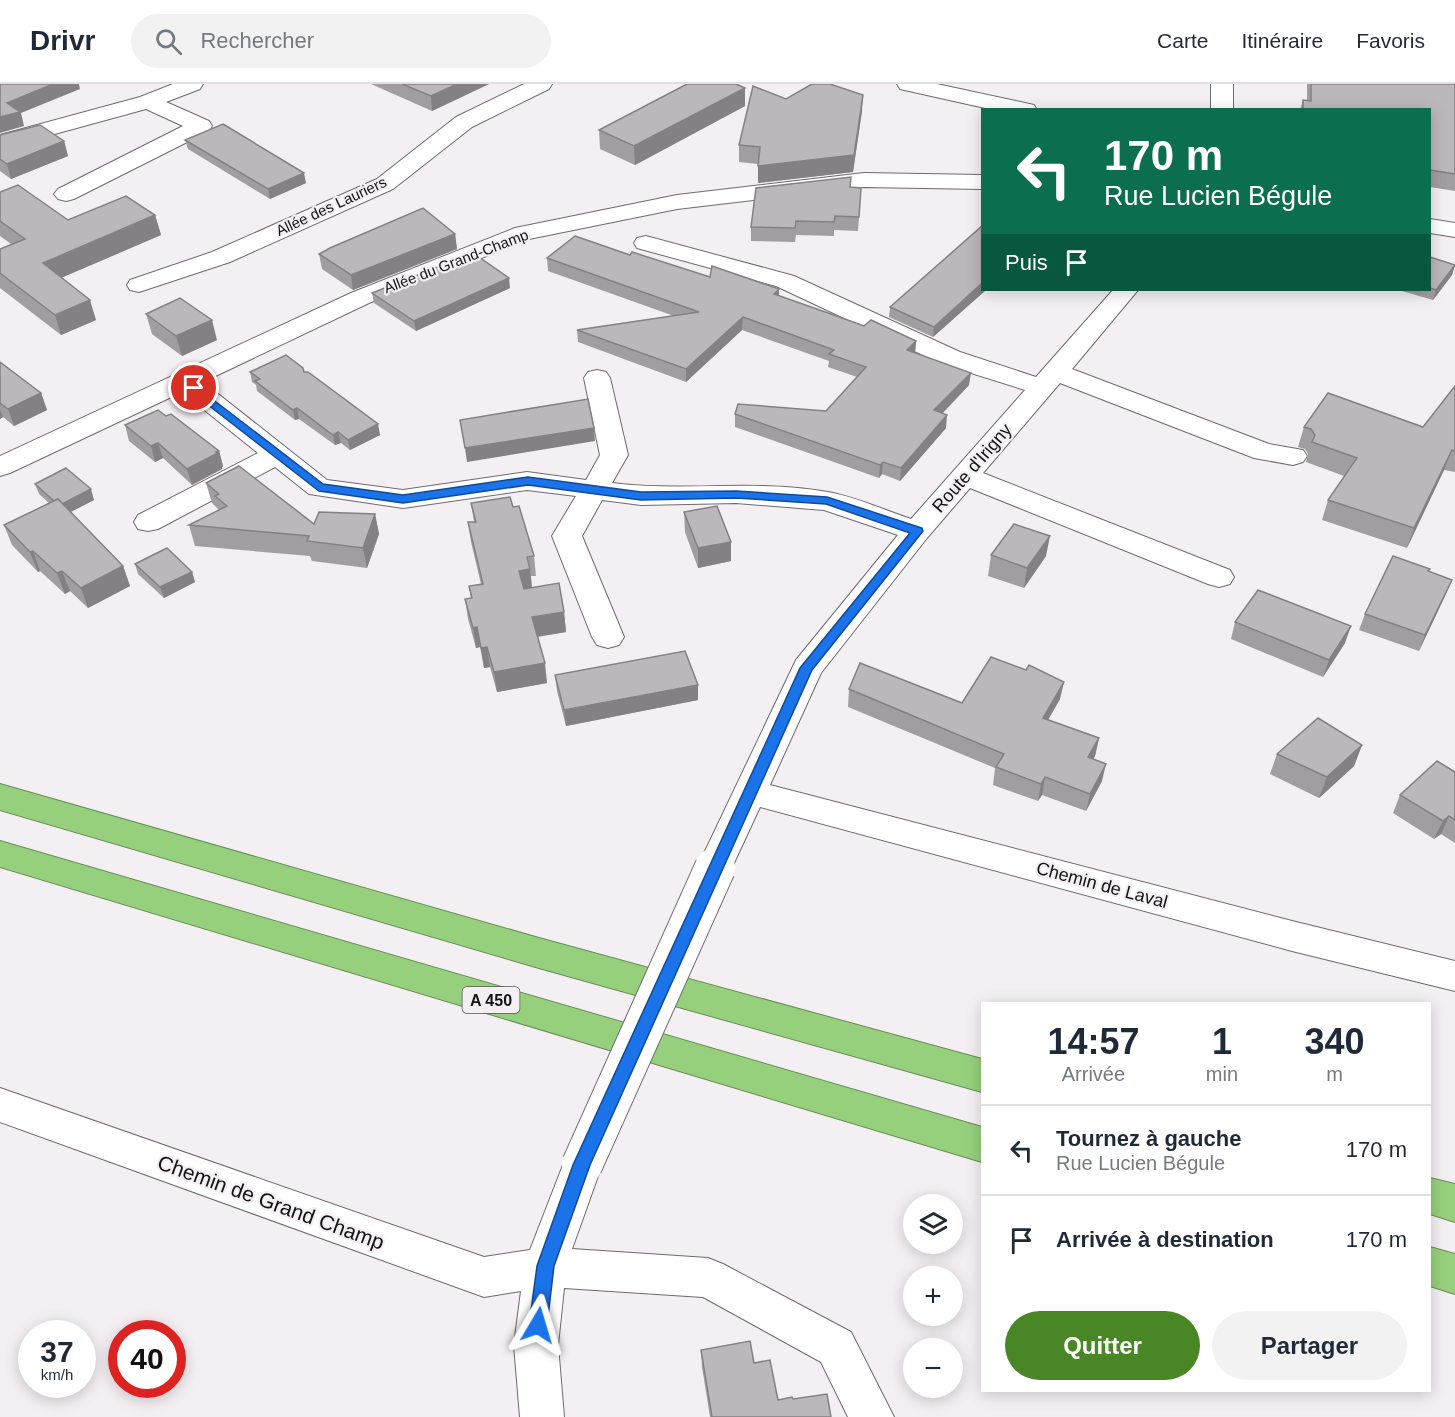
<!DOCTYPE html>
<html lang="fr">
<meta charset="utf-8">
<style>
:root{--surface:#fff;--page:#f2f2f3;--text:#1f2937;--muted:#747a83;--line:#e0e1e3;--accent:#498726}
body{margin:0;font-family:Arial,sans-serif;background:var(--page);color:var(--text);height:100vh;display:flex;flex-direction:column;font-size:22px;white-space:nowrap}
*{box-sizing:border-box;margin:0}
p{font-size:20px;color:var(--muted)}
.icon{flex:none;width:33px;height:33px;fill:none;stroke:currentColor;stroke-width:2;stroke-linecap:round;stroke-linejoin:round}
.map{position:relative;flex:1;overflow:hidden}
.side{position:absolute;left:981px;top:918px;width:450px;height:390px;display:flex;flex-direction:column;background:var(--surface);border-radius:0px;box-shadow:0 3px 15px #0003}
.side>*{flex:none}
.hud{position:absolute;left:981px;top:24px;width:450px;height:183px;border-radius:0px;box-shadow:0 3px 15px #0003;background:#0b6e4f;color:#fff;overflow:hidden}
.buttons{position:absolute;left:903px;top:1110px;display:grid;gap:12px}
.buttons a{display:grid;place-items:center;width:60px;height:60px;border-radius:50%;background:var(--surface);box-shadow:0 3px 15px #0003;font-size:30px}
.speed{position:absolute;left:18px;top:1236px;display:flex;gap:12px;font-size:30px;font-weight:700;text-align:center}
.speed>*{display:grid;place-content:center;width:78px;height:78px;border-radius:50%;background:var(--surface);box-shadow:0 3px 15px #0003;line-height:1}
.speed small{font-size:15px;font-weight:400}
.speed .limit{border:9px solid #d22;background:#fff;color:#111}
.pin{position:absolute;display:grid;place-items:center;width:51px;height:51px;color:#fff;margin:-26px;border:3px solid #fff;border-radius:50%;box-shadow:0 2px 6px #0007}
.me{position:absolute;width:66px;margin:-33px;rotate:7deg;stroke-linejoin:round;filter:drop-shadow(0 0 4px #0008)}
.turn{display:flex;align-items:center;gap:21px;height:126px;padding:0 24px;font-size:27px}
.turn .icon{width:78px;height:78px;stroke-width:2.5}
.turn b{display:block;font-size:42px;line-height:51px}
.then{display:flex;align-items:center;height:57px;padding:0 24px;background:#0003;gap:12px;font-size:22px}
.eta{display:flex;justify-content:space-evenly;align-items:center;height:102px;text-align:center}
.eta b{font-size:36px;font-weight:700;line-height:42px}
.action{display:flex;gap:12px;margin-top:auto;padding:12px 24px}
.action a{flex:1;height:69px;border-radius:36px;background:var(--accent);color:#fff;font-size:24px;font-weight:700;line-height:69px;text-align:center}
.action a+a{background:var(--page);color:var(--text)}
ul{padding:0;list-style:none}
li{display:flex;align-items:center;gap:18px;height:90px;padding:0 24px;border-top:2px solid var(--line)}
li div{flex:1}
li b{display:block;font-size:22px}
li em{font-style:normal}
header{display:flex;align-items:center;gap:36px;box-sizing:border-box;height:84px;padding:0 30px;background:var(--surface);border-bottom:2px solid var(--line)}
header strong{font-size:28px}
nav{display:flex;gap:33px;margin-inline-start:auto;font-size:21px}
.search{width:420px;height:54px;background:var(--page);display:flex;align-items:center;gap:15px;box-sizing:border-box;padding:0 21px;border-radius:33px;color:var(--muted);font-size:22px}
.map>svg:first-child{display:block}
</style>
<header>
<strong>Drivr</strong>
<div class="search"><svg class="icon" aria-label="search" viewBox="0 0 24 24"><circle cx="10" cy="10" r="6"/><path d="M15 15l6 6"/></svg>Rechercher</div>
<nav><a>Carte</a><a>Itinéraire</a><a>Favoris</a></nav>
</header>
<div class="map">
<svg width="1455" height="1333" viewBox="0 0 1455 1333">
<rect width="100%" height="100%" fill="#f4eff3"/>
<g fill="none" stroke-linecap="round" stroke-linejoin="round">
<!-- minor casing -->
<g stroke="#6e6a6d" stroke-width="2">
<g id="minor">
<polygon points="173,0 203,0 200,5 166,18 209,37 212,42 209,47 74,115 66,117 58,115 54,110 58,105 183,42 146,25 0,65 0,51 140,13"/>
<polygon points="524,0 552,0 549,5 472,43 393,105 230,178 139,208 130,206 127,201 130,196 212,168 377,95 456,33"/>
<polygon points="897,0 937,0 1034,21 1037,26 994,26 900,5"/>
<rect x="1211" y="0" width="22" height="26"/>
<path d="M 864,89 L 982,91 L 982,105 L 864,103 L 677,125 L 529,155 L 369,219 L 203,298 L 327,396 L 403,406 L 527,388 L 586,396 L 600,371 L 584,294 L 588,288 L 597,286 L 606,288 L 610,294 L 628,371 L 612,399 C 683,408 757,395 828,408 C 856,413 884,426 911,435 L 1025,306 L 942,280 L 776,202 L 637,164 L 634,159 L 637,154 L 646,152 L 794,192 L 960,268 L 1036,293 L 1113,206 L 1138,206 L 1072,285 L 1269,360 L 1303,366 L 1307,372 L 1303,378 L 1293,381 L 1254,374 L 1060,299 L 983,389 L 1230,486 L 1234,493 L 1230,500 L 1219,503 L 1208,500 L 970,404 L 927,454 L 821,589 L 770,701 L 1292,837 L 1455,877 L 1455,907 L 1292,867 L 760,723 L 727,794 L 715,798 L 703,794 L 697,784 L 796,576 L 898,451 L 824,426 L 736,419 L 641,421 L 602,416 L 582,452 L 624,553 L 619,561 L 608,564 L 597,561 L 592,553 L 552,452 L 576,412 L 527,406 L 403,424 L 309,410 L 275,383 L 158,445 L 148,447 L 138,445 L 134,438 L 138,431 L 258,369 L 182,308 L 10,389 L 0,392 L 0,372 L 351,209 L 515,144 L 677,111 Z"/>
<polygon points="1430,135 1455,139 1455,153 1430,149"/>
<polygon points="0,1004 484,1173 530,1166 568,1068 582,1063 596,1068 602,1081 572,1165 708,1174 723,1180 851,1248 894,1333 848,1333 821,1278 703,1213 564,1204 558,1261 564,1333 520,1333 514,1261 521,1207 484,1213 0,1038"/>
</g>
</g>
<!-- highway casing -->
<g stroke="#688e57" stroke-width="2">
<g id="highway">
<polygon points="0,700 539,854 982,975 982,1008 539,884 0,726"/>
<polygon points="0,757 982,1043 982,1078 0,783"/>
<polygon points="1430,1094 1455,1100 1455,1138 1430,1130"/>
<polygon points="1430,1163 1455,1170 1455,1210 1430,1202"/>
</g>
</g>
<!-- minor -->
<use href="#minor" fill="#fff" fill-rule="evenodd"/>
<!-- highway -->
<use href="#highway" fill="#96d07c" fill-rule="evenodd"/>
<!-- minor-bridge casing -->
<g stroke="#6e6a6d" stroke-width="42" stroke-linecap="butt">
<polyline id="minor-bridge" points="582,1081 715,784"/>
</g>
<!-- minor-bridge -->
<use href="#minor-bridge" stroke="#fff" stroke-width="40"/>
</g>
<!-- wall -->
<g fill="#a29da1">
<polygon points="371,0 489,0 432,27"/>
<polygon points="1307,0 1455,0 1455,107 1430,103 1430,26 1300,26 1303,16 1307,16"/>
<polygon points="745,4 745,22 635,81 600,65 599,46"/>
<polygon points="786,15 862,27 853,88 758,99 758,80 739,78 739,61"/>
<polygon points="0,51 64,57 68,72 11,95 0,87"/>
<polygon points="185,56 306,99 270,115 188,65"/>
<polygon points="851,103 861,104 858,147 834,146 834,152 796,151 795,158 751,157 751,143"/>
<polygon points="0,108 68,136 155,131 161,151 61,194 96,236 61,251 0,204 0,165 11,160 0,152"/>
<polygon points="455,150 457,165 353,206 322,185 319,170"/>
<polygon points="630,171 779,212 864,242 916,257 915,269 969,301 943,329 946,344 900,397 882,390 879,394 735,343 735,330 826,327 857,293 828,283 829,277 742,246 686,298 578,258 577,246 674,232 548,187 547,174"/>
<polygon points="1430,173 1455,181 1452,191 1433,216 1402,207 1402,206 1430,206"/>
<polygon points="510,204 416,247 374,219 372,209"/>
<polygon points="982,206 986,206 933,253 889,233 890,223"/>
<polygon points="146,230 217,256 182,272 152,250"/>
<polygon points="0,278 41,309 47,326 14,342 3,333 0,335"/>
<polygon points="250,288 304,288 380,351 350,366 341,359 335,361 299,335 295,336 257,307 256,301 252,298"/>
<polygon points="1455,302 1455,388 1444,386 1407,464 1322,436 1328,416 1344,392 1306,378 1308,370 1305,365 1298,363 1304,343 1423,343"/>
<polygon points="166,332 219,367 223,382 222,383 222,385 192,401 163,374 155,378 129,357 125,341"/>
<polygon points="206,399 314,440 375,430 379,450 367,484 312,477 310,472 195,462 189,441 219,426 212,419"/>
<polygon points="35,400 94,416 70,428 123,482 130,502 88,524 70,507 65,510 40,487 38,488 12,461 4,441 49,419 39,410"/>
<polygon points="471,419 513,423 534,472 536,492 531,492 532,504 564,528 566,548 538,553 547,599 497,608 490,583 484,584 480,563 476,564 468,535 465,515 471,514 469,502 481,500 471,458 468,438 474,438"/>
<polygon points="684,428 731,458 731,477 698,484 685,448"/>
<polygon points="991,471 1046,472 1024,504 988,492"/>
<polygon points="135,480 192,488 195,498 164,514 138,490"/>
<polygon points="1430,485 1429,488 1445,512 1419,567 1359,546 1365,530"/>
<polygon points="1235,538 1345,559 1323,593 1231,555"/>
<polygon points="555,591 698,601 698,616 566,642 557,607"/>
<polygon points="849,605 962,619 1060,615 1048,636 1099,654 1095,672 1093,675 1102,697 1086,727 1042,711 1038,717 993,701 995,684 848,623"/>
<polygon points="1362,661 1354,682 1319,714 1270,690 1277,670"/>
<polygon points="1455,688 1455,759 1441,750 1434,755 1393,729 1400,711"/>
<polygon points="701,1266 754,1279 778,1316 793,1315 831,1333 710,1333 702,1283"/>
</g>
<!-- shaded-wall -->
<g fill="#848083">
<polygon points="53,0 79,0 80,5 21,29 24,42 0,49 0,33 7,19"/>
<polygon points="457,0 489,0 432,27 431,12"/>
<polygon points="745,4 745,22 635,81 634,62"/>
<polygon points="863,11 862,27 853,88 758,99 758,82"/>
<polygon points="64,57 68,72 11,95 7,80"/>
<polygon points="304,89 306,99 270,115 268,105"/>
<polygon points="155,131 161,151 49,199 43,179"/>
<polygon points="455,150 457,165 353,206 351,191"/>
<polygon points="1455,181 1452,191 1433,216 1436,206"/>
<polygon points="509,194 510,204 416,247 414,237"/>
<polygon points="982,199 982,206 986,206 933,253 934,243"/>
<polygon points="779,205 779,217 774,210"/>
<polygon points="90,216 96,236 61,251 55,231"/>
<polygon points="743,233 742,246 686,298 686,285"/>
<polygon points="212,236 217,256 182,272 176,252"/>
<polygon points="916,257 915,270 907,266"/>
<polygon points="971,289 969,301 933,339 934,326"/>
<polygon points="41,309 47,326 14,342 8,325"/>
<polygon points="297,324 299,335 295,336 293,326"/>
<polygon points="0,326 3,333 0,335"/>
<polygon points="947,331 946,344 900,397 901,384"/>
<polygon points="378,340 380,351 350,366 348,356"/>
<polygon points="594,344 595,357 467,378 465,364"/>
<polygon points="338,348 341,359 335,361 333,351"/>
<polygon points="158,359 163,374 155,378 151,362"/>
<polygon points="1452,366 1444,386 1407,464 1414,444"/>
<polygon points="219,367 223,382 222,383 222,385 192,401 187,385"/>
<polygon points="883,378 882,390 879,394 880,381"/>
<polygon points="91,405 94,416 63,432 59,421"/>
<polygon points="375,430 379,450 367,484 363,464"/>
<polygon points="1050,452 1046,472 1024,504 1027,484"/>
<polygon points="731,458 731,477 698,484 698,464"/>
<polygon points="33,467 40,487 38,488 30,468"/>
<polygon points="123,482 130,502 88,524 81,504"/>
<polygon points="530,485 532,505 521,507 519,487"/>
<polygon points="62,487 70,507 65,510 57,489"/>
<polygon points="192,488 195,498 164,514 160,503"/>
<polygon points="1452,496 1445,512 1419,567 1425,551"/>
<polygon points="564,528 566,548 534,553 532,533"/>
<polygon points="1351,542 1345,559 1323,593 1329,576"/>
<polygon points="477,543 480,563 476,564 473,544"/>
<polygon points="487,563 490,583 484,584 481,564"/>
<polygon points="545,579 547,599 497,608 494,588"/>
<polygon points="1064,598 1060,615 1039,651 1043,634"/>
<polygon points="698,601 698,616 566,642 564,626"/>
<polygon points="1099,654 1095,672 1084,691 1088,673"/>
<polygon points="1362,661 1354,682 1319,714 1327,693"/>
<polygon points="1106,680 1102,697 1086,727 1090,710"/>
<polygon points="1045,693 1042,711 1038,717 1041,700"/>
<polygon points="1449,732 1441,750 1434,755 1443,737"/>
</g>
<!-- building -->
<g fill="#bcb7bb" stroke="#848083" stroke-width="1.5">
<polygon points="0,0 53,0 7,19 20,28 0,33"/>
<polygon points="402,0 457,0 431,12"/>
<polygon points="687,0 736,0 745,4 634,62 599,46"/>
<polygon points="812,0 830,0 863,11 854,71 758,82 760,63 739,61 753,2 786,15"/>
<polygon points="1311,0 1455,0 1455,90 1430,86 1430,26 1303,26 1303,16 1311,17"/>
<polygon points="223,40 304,89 268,105 185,56"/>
<polygon points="40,41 64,57 7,80 0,75 0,51"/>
<polygon points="851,93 850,103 861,104 859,133 835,132 834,138 796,137 795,144 751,143 756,104"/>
<polygon points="18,101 68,136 126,112 155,131 43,179 90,216 55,231 0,189 0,165 25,155 0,137 0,108"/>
<polygon points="423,124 455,150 351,191 319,170 330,164"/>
<polygon points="982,142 982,199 934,243 890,223"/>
<polygon points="575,152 630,171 632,168 710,193 712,182 779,205 774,210 831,230 864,242 871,236 916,257 907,266 971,289 934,326 947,331 901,384 883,378 880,381 735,330 738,320 826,327 866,283 829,270 834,266 743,233 686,285 577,246 699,228 547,174"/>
<polygon points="473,169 509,194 414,237 372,209"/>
<polygon points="1430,173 1455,181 1436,206 1430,204"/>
<polygon points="180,214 212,236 176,252 146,230"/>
<polygon points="286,271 303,284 304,288 308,288 378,340 348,356 338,348 333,351 297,324 293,326 255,297 260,295 250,288"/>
<polygon points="0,278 41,309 8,325 0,319"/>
<polygon points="1455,302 1455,367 1452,366 1414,444 1328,416 1357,374 1312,358 1315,351 1311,345 1304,343 1328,309 1423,343"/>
<polygon points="588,315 594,344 465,364 460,336"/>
<polygon points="158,326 166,332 171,330 219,367 216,368 218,369 187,385 158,359 151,362 125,341"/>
<polygon points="239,382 314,440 319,428 375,430 363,464 307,457 309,452 189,441 227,422 215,412 219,410 206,399"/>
<polygon points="66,384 91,405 62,420 58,415 54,417 35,400"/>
<polygon points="510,413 513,423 519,422 534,472 527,473 530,485 519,487 524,505 559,499 564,528 532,533 545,579 494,588 487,563 481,564 477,543 473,544 465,515 472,514 469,502 483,500 468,438 476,438 471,419"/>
<polygon points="58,415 123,482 81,504 62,487 57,489 33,467 30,468 4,441"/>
<polygon points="717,422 731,458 698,464 684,428"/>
<polygon points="1014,440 1050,452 1027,484 991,471"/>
<polygon points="167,464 192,488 160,503 135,480"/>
<polygon points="1393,472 1430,485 1428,487 1452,496 1425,551 1365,530"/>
<polygon points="1258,506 1351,542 1329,576 1235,538"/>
<polygon points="685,567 698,601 564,626 555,591"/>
<polygon points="991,573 1026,586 1029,581 1064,598 1043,634 1099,654 1088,673 1106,680 1090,710 1045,693 1041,700 996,683 1004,670 849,605 860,579 962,619"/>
<polygon points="1318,634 1362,661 1327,693 1277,670"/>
<polygon points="1437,677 1455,688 1455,736 1449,732 1443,737 1400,711"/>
<polygon points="750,1257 754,1279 770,1276 778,1316 792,1313 793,1315 827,1310 831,1333 712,1333 701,1266"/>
</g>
<!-- route -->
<polygon fill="#1a73e8" stroke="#114b97" stroke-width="1.5" points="194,301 323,400 403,411 528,393 641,408 736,407 827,413 922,444 923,447 812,586 590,1081 554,1182 547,1241 545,1247 538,1250 532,1247 529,1241 537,1182 573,1081 800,584 910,449 826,420 736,414 641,416 528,401 403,419 319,407 190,307 190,302"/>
<g text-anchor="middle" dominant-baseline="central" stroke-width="4.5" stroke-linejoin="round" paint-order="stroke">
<!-- far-street labels -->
<g font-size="15" fill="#141213" stroke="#f4eff3">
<text transform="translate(331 122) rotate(-25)">Allée des Lauriers</text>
<text transform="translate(456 177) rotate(-21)">Allée du Grand-Champ</text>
</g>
<!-- shield labels -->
<rect fill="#f4eff3" stroke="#575456" stroke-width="1.5" x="462.5" y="903" width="57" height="26" rx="4.5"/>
<g font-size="16" font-weight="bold" fill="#141213">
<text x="491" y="916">A 450</text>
</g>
<!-- street labels -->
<g font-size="18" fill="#141213" stroke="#f4eff3">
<text transform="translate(972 384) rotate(-49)">Route d'Irigny</text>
<text transform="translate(1102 801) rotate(15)">Chemin de Laval</text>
</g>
<!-- near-street labels -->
<g font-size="21" fill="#141213" stroke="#f4eff3">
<text transform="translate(271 1118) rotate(20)">Chemin de Grand Champ</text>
</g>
</g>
</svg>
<div class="buttons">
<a><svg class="icon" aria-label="layers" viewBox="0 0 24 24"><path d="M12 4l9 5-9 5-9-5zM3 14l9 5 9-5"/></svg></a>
<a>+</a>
<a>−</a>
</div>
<div class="speed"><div>37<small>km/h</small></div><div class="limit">40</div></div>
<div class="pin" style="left:194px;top:304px;background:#d93025"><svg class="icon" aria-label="arrive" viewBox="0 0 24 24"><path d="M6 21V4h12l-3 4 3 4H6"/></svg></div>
<svg class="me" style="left:538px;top:1241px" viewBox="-20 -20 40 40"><path d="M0-17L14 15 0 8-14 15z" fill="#1a73e8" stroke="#fff" stroke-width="4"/></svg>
<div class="hud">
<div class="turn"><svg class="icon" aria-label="left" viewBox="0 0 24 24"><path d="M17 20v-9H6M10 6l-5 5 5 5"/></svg><div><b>170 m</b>Rue Lucien Bégule</div></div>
<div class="then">Puis<svg class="icon" aria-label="arrive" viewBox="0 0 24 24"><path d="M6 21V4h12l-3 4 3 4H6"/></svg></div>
</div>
<section class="side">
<div class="eta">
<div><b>14:57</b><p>Arrivée</p></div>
<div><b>1</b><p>min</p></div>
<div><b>340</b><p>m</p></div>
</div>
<ul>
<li><svg class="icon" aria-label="left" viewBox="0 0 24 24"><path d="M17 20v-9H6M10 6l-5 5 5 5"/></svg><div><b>Tournez à gauche</b><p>Rue Lucien Bégule</p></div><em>170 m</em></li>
<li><svg class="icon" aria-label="arrive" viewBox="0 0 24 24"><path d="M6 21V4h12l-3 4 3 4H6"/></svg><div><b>Arrivée à destination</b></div><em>170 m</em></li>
</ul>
<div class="action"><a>Quitter</a><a>Partager</a></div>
</section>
</div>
